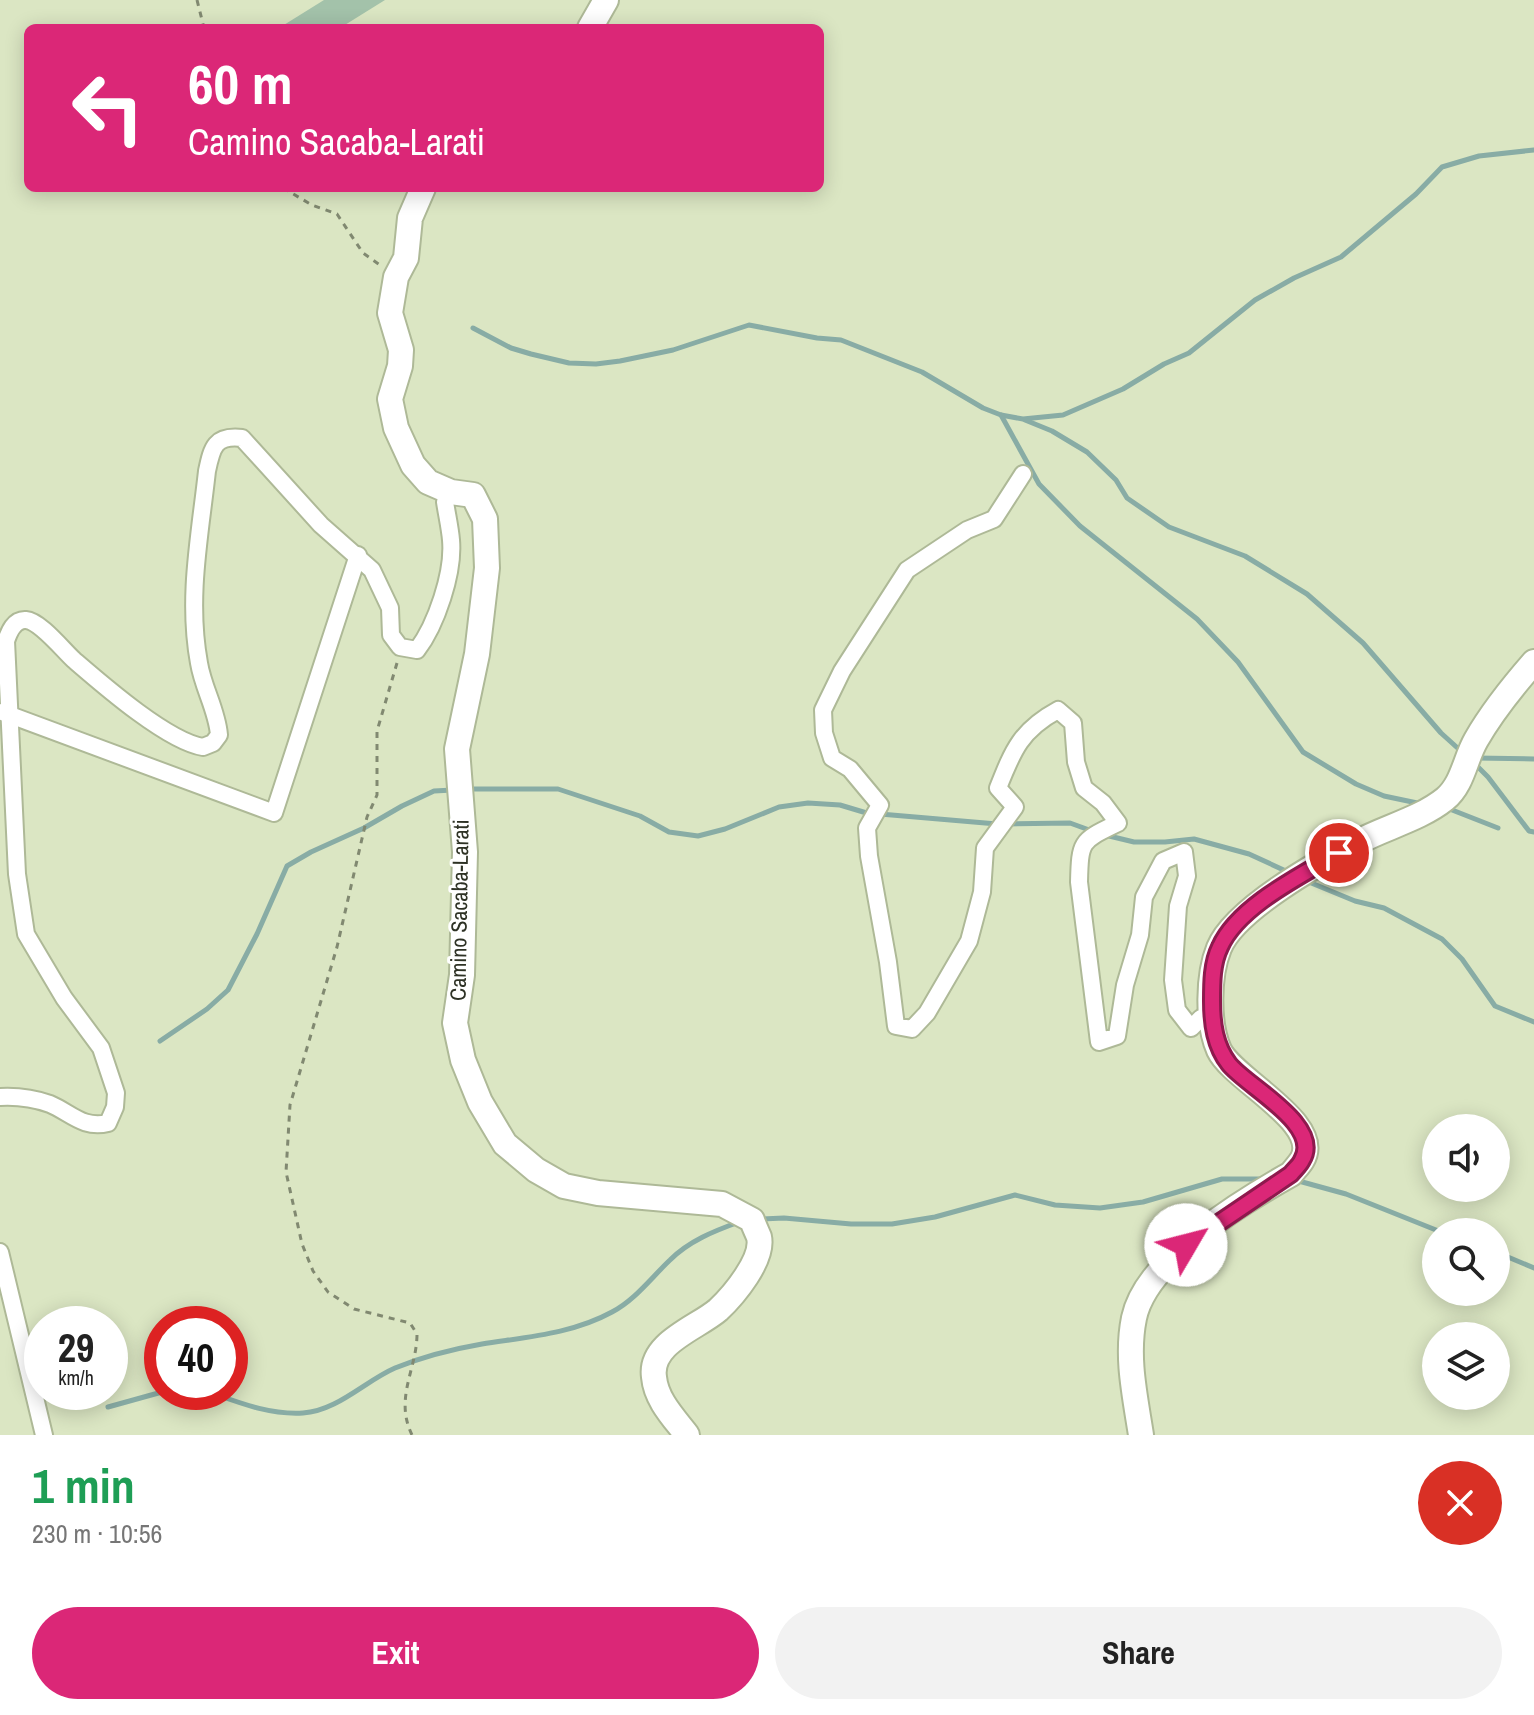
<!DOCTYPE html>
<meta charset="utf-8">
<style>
:root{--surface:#fff;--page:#f2f2f2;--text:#222;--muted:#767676;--accent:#db2777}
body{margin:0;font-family:"Archivo Narrow",sans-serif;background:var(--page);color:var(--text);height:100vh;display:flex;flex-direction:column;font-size:30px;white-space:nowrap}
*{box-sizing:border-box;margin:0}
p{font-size:26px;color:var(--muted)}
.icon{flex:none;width:44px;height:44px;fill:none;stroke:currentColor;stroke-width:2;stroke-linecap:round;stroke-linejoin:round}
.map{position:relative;height:1435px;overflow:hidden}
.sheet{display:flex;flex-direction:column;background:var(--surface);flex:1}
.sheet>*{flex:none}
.top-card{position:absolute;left:24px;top:24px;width:800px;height:168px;border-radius:12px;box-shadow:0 4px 20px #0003;background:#db2777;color:#fff;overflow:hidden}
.tools{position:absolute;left:1422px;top:1114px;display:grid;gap:16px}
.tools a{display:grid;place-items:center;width:88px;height:88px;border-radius:50%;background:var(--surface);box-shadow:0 4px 20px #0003;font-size:40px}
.speed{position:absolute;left:24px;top:1306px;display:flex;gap:16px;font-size:40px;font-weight:700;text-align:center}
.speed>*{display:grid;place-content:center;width:104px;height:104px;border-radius:50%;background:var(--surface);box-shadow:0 4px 20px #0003;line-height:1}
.speed small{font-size:20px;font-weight:400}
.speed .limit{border:12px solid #d22;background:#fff;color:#111}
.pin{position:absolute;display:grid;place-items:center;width:68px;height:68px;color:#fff;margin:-34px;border:4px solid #fff;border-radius:50%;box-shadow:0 2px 8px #0007}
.me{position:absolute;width:88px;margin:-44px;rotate:53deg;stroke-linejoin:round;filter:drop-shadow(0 0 6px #0008)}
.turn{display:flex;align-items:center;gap:28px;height:168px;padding:0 32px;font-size:36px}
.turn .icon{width:104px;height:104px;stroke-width:2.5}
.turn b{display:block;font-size:56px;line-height:68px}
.round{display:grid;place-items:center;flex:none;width:84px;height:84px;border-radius:42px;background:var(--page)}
.head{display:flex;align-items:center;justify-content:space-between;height:136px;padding:0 32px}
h1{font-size:48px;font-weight:800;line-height:60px;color:#1e9e55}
.action{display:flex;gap:16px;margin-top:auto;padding:16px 32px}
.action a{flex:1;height:92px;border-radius:48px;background:var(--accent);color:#fff;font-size:32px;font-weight:800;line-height:92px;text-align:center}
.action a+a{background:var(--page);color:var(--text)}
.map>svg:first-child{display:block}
</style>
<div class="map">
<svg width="1534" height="1435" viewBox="0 0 1534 1435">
<rect width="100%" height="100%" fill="#dbe6c3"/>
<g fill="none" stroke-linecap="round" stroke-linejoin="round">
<!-- stream -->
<g stroke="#88aca5" stroke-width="5">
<polyline points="473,328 511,348 531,354 569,363 596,364 620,361 673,350 749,325 817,338 841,340 922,372 983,408 1001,415 1023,419 1063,415 1123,389 1164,364 1189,353 1255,300 1294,278 1341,257 1416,194 1442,167 1479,156 1534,150"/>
<polyline points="1001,415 1039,484 1080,526 1197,619 1238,662 1303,752 1356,784 1384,796 1422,804"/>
<polyline points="1025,420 1052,431 1087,452 1116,480 1127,498 1169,527 1245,556 1307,594 1363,643 1441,733 1462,752"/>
<polyline points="1475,758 1534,759"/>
<polyline points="1475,764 1488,777 1529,831 1534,832"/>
<polyline points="467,789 558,789 640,816 669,832 698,836 725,829 779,807 808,803 840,805 870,814"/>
<polyline points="1447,808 1498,828"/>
<polyline points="880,814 997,824"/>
<polyline points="1007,824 1070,823 1092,831"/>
<polyline points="1105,835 1134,842 1165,842 1194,839 1249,854 1288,872"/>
<polyline points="1304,880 1355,901 1384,908 1442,939 1462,959 1495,1006 1534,1022"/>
<polyline points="160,1041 207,1009 228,990 257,934 287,866 311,852 364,828 402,806 434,791 453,790"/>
<polyline points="1295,1180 1346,1194 1441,1232"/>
<polyline points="760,1219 784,1218 851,1224 892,1224 935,1217 1015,1195 1055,1205 1100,1208 1143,1202 1222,1179 1265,1179"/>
<polyline points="1496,1252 1534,1268"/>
<path d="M 209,1392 C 240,1403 270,1415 303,1413 C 337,1411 365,1381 395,1368 C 422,1357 453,1349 482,1344 C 526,1337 572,1334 612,1312 C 635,1300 651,1278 670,1260 C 689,1241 714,1231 739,1222"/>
<polyline points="108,1407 162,1392"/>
</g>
</g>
<!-- building -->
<polygon fill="#a3c2aa" points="324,0 385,0 340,28 279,28"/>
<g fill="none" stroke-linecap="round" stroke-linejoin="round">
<!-- street casing -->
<g stroke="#aeb997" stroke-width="20">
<g id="street">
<path d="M 1023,474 L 994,519 L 967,530 L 907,570 L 842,671 L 823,710 L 824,733 L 832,758 L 850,769 L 880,805 L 867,828 L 869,856 L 888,962 L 896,1026 L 912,1029 L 927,1013 L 969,941 L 982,892 L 985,848 L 1015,807 L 998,788 C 1013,750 1021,730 1058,710 L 1073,723 L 1076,762 L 1084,788 L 1103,803 L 1118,823 C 1081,841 1080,840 1079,882 L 1099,1042 L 1117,1036 L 1125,985 L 1140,935 L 1144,897 L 1163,861 L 1184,852 L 1187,876 L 1178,906 L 1173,980 L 1177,1010 L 1191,1028 L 1201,1018 L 1213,1027"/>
<polyline points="2,712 274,813 358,555"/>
<path d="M 0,1097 C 18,1096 33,1098 50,1104 C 71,1113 83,1129 108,1123 L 115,1107 L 116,1093 L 101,1048 L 64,998 L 26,934 L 17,874 L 6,641 C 9,632 14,619 26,620 C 40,621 63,650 74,660 C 103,685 167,741 203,747 L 213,743 L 219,735 C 217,710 203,688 199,663 C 187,598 200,535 207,471 C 212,447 215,435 242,438 L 321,525 L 372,570 L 390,608 L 391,635 L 400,647 L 417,650 C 436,625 454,573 451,540 C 450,528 447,515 445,502 L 451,492"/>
<polyline points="0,1252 44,1435"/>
</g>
</g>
<!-- secondary casing -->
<g stroke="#aeb997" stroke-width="28">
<g id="secondary">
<polyline points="590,28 606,0"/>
<path d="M 423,188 L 410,218 L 406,258 L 396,277 L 390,313 L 401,350 L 400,366 L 390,399 L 396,428 L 413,465 L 428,482 L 451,492 L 473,495 L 485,519 L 487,568 L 477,654 L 457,749 L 465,852 L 462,975 L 455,1023 L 463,1060 L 480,1102 L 505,1144 L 536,1170 L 564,1186 L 598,1193 L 722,1204 L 752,1220 C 754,1226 757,1232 759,1237 C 764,1259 734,1295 718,1310 C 697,1328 649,1343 654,1377 C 656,1400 674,1418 687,1435"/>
<path d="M 1141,1435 C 1135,1396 1126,1357 1134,1318 C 1146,1260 1241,1202 1291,1174 C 1294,1170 1299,1165 1302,1160 C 1324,1123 1233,1080 1219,1050 C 1207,1023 1208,975 1219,948 C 1235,909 1320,862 1358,842 C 1386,827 1420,819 1445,799 C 1463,784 1465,759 1476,740 C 1492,712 1513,686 1534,662"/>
</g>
</g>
<!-- path -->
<g stroke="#818971" stroke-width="3" stroke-dasharray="6 6" stroke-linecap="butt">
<polyline points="197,0 204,28"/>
<polyline points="283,188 312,205 337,214 363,253 380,265"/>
<path d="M 397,663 L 377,731 L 377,795 L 367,817 L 337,947 L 290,1105 L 286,1172 L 302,1244 L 313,1271 L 328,1292 L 354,1309 L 410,1323 L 417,1334 C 417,1369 394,1398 412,1435"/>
</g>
<!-- street -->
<use href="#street" stroke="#fff" stroke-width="16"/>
<!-- secondary -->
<use href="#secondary" stroke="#fff" stroke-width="24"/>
</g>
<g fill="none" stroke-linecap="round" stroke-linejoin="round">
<!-- route casing -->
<g stroke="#8e194d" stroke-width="20">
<path id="route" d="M 1186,1245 L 1291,1174 C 1294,1170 1300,1165 1302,1160 C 1323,1125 1246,1086 1229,1064 C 1215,1046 1212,1024 1212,1001 C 1212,983 1212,963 1220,947 C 1238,906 1302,875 1339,853"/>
</g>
<!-- route -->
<use href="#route" stroke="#db2777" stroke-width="14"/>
</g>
<g text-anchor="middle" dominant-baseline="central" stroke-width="6" stroke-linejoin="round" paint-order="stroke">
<!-- street labels -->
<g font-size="22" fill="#2e3225" stroke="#fff">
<text transform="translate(459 910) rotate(-89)">Camino Sacaba-Larati</text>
</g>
</g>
</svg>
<div class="tools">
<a><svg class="icon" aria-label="sound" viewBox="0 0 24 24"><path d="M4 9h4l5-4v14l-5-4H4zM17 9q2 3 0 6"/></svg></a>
<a><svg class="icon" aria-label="search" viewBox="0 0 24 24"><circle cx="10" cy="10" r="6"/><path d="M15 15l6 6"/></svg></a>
<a><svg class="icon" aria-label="layers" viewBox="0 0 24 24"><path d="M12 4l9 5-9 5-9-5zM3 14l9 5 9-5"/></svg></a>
</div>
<div class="speed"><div>29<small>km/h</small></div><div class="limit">40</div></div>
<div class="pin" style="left:1339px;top:853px;background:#d93025"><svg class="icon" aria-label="arrive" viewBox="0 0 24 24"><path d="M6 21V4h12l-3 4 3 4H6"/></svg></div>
<svg class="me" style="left:1186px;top:1245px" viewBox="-20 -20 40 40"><circle r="19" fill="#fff"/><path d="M0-13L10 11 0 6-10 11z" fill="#db2777"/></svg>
<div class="top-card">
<div class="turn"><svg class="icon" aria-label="left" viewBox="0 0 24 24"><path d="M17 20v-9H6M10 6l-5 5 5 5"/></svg><div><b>60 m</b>Camino Sacaba-Larati</div></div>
</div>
</div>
<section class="sheet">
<div class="head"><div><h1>1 min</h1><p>230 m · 10:56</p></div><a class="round" style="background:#d93025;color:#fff"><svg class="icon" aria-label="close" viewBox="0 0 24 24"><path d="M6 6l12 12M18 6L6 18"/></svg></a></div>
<div class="action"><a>Exit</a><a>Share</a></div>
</section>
